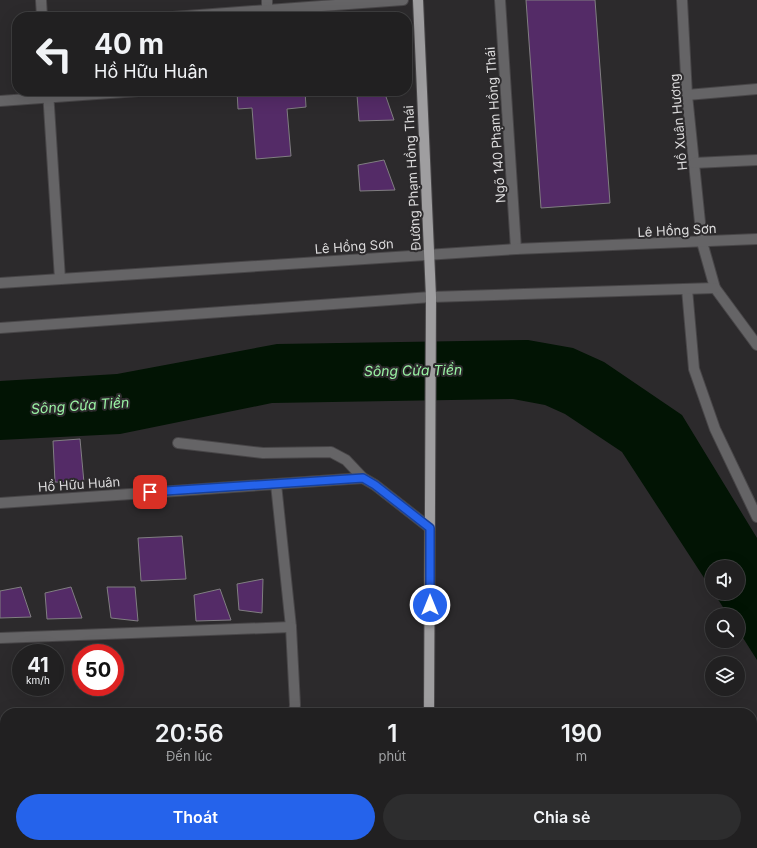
<!DOCTYPE html>
<html lang="vi">
<meta charset="utf-8">
<style>
:root{--surface:#212021;--page:#2d2d2e;--text:#f1f3f6;--muted:#a2a3a5;--line:#3e3e3f;--accent:#2563eb}
body{margin:0;font-family:Inter,sans-serif;background:var(--page);color:var(--text);height:100vh;display:flex;flex-direction:column;font-size:15px;white-space:nowrap}
*{box-sizing:border-box;margin:0}
p{font-size:13px;color:var(--muted)}
.icon{flex:none;width:22px;height:22px;fill:none;stroke:currentColor;stroke-width:2;stroke-linecap:round;stroke-linejoin:round}
.map{position:relative;flex:1;overflow:hidden}
.panel{position:absolute;left:0px;top:708px;width:757px;height:140px;display:flex;flex-direction:column;background:var(--surface);border-radius:16px 16px 0 0;box-shadow:0 4px 16px #0002,0 0 0 1px var(--line)}
.panel>*{flex:none}
.hud{position:absolute;left:12px;top:12px;width:400px;height:84px;border-radius:16px;box-shadow:0 4px 16px #0002,0 0 0 1px var(--line);background:#212021;color:var(--text);overflow:hidden}
.fabs{position:absolute;left:705px;top:560px;display:grid;gap:8px}
.fabs a{display:grid;place-items:center;width:40px;height:40px;border-radius:50%;background:var(--surface);box-shadow:0 4px 16px #0002,0 0 0 1px var(--line);font-size:20px}
.speed{position:absolute;left:12px;top:644px;display:flex;gap:8px;font-size:20px;font-weight:700;text-align:center}
.speed>*{display:grid;place-content:center;width:52px;height:52px;border-radius:50%;background:var(--surface);box-shadow:0 4px 16px #0002,0 0 0 1px var(--line);line-height:1}
.speed small{font-size:10px;font-weight:400}
.speed .limit{border:6px solid #d22;background:#fff;color:#111}
.pin{position:absolute;display:grid;place-items:center;width:34px;height:34px;color:#fff;margin:-17px;border-radius:8px;box-shadow:0 2px 6px #0006}
.me{position:absolute;width:44px;margin:-22px;rotate:0deg;stroke-linejoin:round;filter:drop-shadow(0 0 3px #0008)}
.turn{display:flex;align-items:center;gap:14px;height:84px;padding:0 16px;font-size:18px}
.turn .icon{width:52px;height:52px;stroke-width:2.5}
.turn b{display:block;font-size:28px;line-height:34px}
.eta{display:flex;justify-content:space-evenly;align-items:center;height:68px;text-align:center}
.eta b{font-size:24px;font-weight:600;line-height:28px}
.primary-button{display:flex;gap:8px;margin-top:auto;padding:8px 16px}
.primary-button a{flex:1;height:46px;border-radius:24px;background:var(--accent);color:#fff;font-size:16px;font-weight:600;line-height:46px;text-align:center}
.primary-button a+a{background:var(--page);color:var(--text)}
.map>svg:first-child{display:block}
</style>
<div class="map">
<svg width="757" height="848" viewBox="0 0 757 848">
<rect width="100%" height="100%" fill="#2c2a2c"/>
<!-- water -->
<polygon fill="#021404" points="528,340 573,348 604,362 682,415 757,538 757,660 738,630 738,615 728,615 714,593 738,593 738,567 712,567 712,590 622,452 565,414 545,405 513,399 272,403 120,434 0,440 0,381 117,374 277,344"/>
<!-- building -->
<g fill="#542b67" stroke="#807e81">
<polygon points="526,0 595,0 610,203 541,208"/>
<polygon points="237,91 305,91 306,107 287,109 291,156 256,159 252,108 238,109"/>
<polygon points="376,91 384,91 394,120 359,121 357,95"/>
<polygon points="384,160 395,190 360,191 358,165"/>
<polygon points="80,439 84,483 55,482 53,441"/>
<polygon points="182,536 186,579 141,581 138,538"/>
<polygon points="263,579 262,613 239,610 237,584"/>
<polygon points="21,587 31,617 0,618 0,591"/>
<polygon points="71,587 82,618 47,619 45,593"/>
<polygon points="107,587 135,587 138,621 111,618"/>
<polygon points="220,589 231,620 196,621 194,595"/>
</g>
<g fill="none" stroke-linecap="round" stroke-linejoin="round">
<!-- minor casing -->
<g stroke="#484648" stroke-width="12">
<g id="minor">
<polyline points="41,0 42,17"/>
<polyline points="267,0 267,10"/>
<polyline points="500,0 516,249"/>
<polyline points="682,0 687,95 702,242 715,288 757,345"/>
<polyline points="173,17 403,0"/>
<polyline points="48,91 60,279"/>
<polyline points="687,95 757,89"/>
<polyline points="0,101 138,91"/>
<polyline points="694,163 757,160"/>
<polyline points="0,283 516,249 757,239"/>
<polyline points="687,289 694,369 715,429 757,517"/>
<polyline points="0,328 431,297 715,288"/>
<polyline points="178,443 263,453 331,452 346,460 363,478"/>
<polyline points="276,484 291,627 295,705 294,713"/>
<polyline points="0,503 363,478 375,485 430,528"/>
<polyline points="0,638 291,627"/>
<polyline points="752,732 757,728"/>
<polyline points="0,746 5,746"/>
<polyline points="168,848 169,843"/>
<polyline points="273,848 274,843"/>
</g>
</g>
<!-- major casing -->
<g stroke="#484648" stroke-width="12">
<g id="major">
<polyline points="418,0 431,297 429,713"/>
<polyline points="405,848 406,843"/>
</g>
</g>
<!-- minor -->
<use href="#minor" stroke="#656466" stroke-width="10"/>
<!-- major -->
<use href="#major" stroke="#9f9ea0" stroke-width="10"/>
</g>
<g fill="none" stroke-linecap="round" stroke-linejoin="round">
<!-- route casing -->
<g stroke="#184099" stroke-width="10">
<polyline id="route" points="150,492 363,478 375,485 430,528 430,605"/>
</g>
<!-- route -->
<use href="#route" stroke="#2563eb" stroke-width="7"/>
</g>
<g text-anchor="middle" dominant-baseline="central" stroke-width="4" stroke-linejoin="round" paint-order="stroke">
<!-- street labels -->
<g font-size="13" fill="#dddcdd" stroke="#2c2a2c">
<text transform="translate(678 122) rotate(-95)">Hồ Xuân Hương</text>
<text transform="translate(495 125) rotate(-94)">Ngõ 140 Phạm Hồng Thái</text>
<text transform="translate(412 178) rotate(-93)">Đường Phạm Hồng Thái</text>
<text transform="translate(677 230) rotate(-3)">Lê Hồng Sơn</text>
<text transform="translate(354 246) rotate(-4)">Lê Hồng Sơn</text>
<text transform="translate(79 484) rotate(-4)">Hồ Hữu Huân</text>
</g>
<!-- water labels -->
<g font-size="14" font-style="italic" fill="#9af3a4" stroke="#2c2a2c">
<text transform="translate(413 370) rotate(-1)">Sông Cửa Tiền</text>
<text transform="translate(80 405) rotate(-4)">Sông Cửa Tiền</text>
</g>
</g>
</svg>
<div class="fabs">
<a><svg class="icon" aria-label="sound" viewBox="0 0 24 24"><path d="M4 9h4l5-4v14l-5-4H4zM17 9q2 3 0 6"/></svg></a>
<a><svg class="icon" aria-label="search" viewBox="0 0 24 24"><circle cx="10" cy="10" r="6"/><path d="M15 15l6 6"/></svg></a>
<a><svg class="icon" aria-label="layers" viewBox="0 0 24 24"><path d="M12 4l9 5-9 5-9-5zM3 14l9 5 9-5"/></svg></a>
</div>
<div class="speed"><div>41<small>km/h</small></div><div class="limit">50</div></div>
<div class="pin" style="left:150px;top:492px;background:#d93025"><svg class="icon" aria-label="arrive" viewBox="0 0 24 24"><path d="M6 21V4h12l-3 4 3 4H6"/></svg></div>
<svg class="me" style="left:430px;top:605px" viewBox="-20 -20 40 40"><circle r="17" fill="#2563eb" stroke="#fff" stroke-width="3"/><path d="M0-11L8 9 0 5-8 9z" fill="#fff"/></svg>
<div class="hud">
<div class="turn"><svg class="icon" aria-label="left" viewBox="0 0 24 24"><path d="M17 20v-9H6M10 6l-5 5 5 5"/></svg><div><b>40 m</b>Hồ Hữu Huân</div></div>
</div>
<section class="panel">
<div class="eta">
<div><b>20:56</b><p>Đến lúc</p></div>
<div><b>1</b><p>phút</p></div>
<div><b>190</b><p>m</p></div>
</div>
<div class="primary-button"><a>Thoát</a><a>Chia sẻ</a></div>
</section>
</div>
